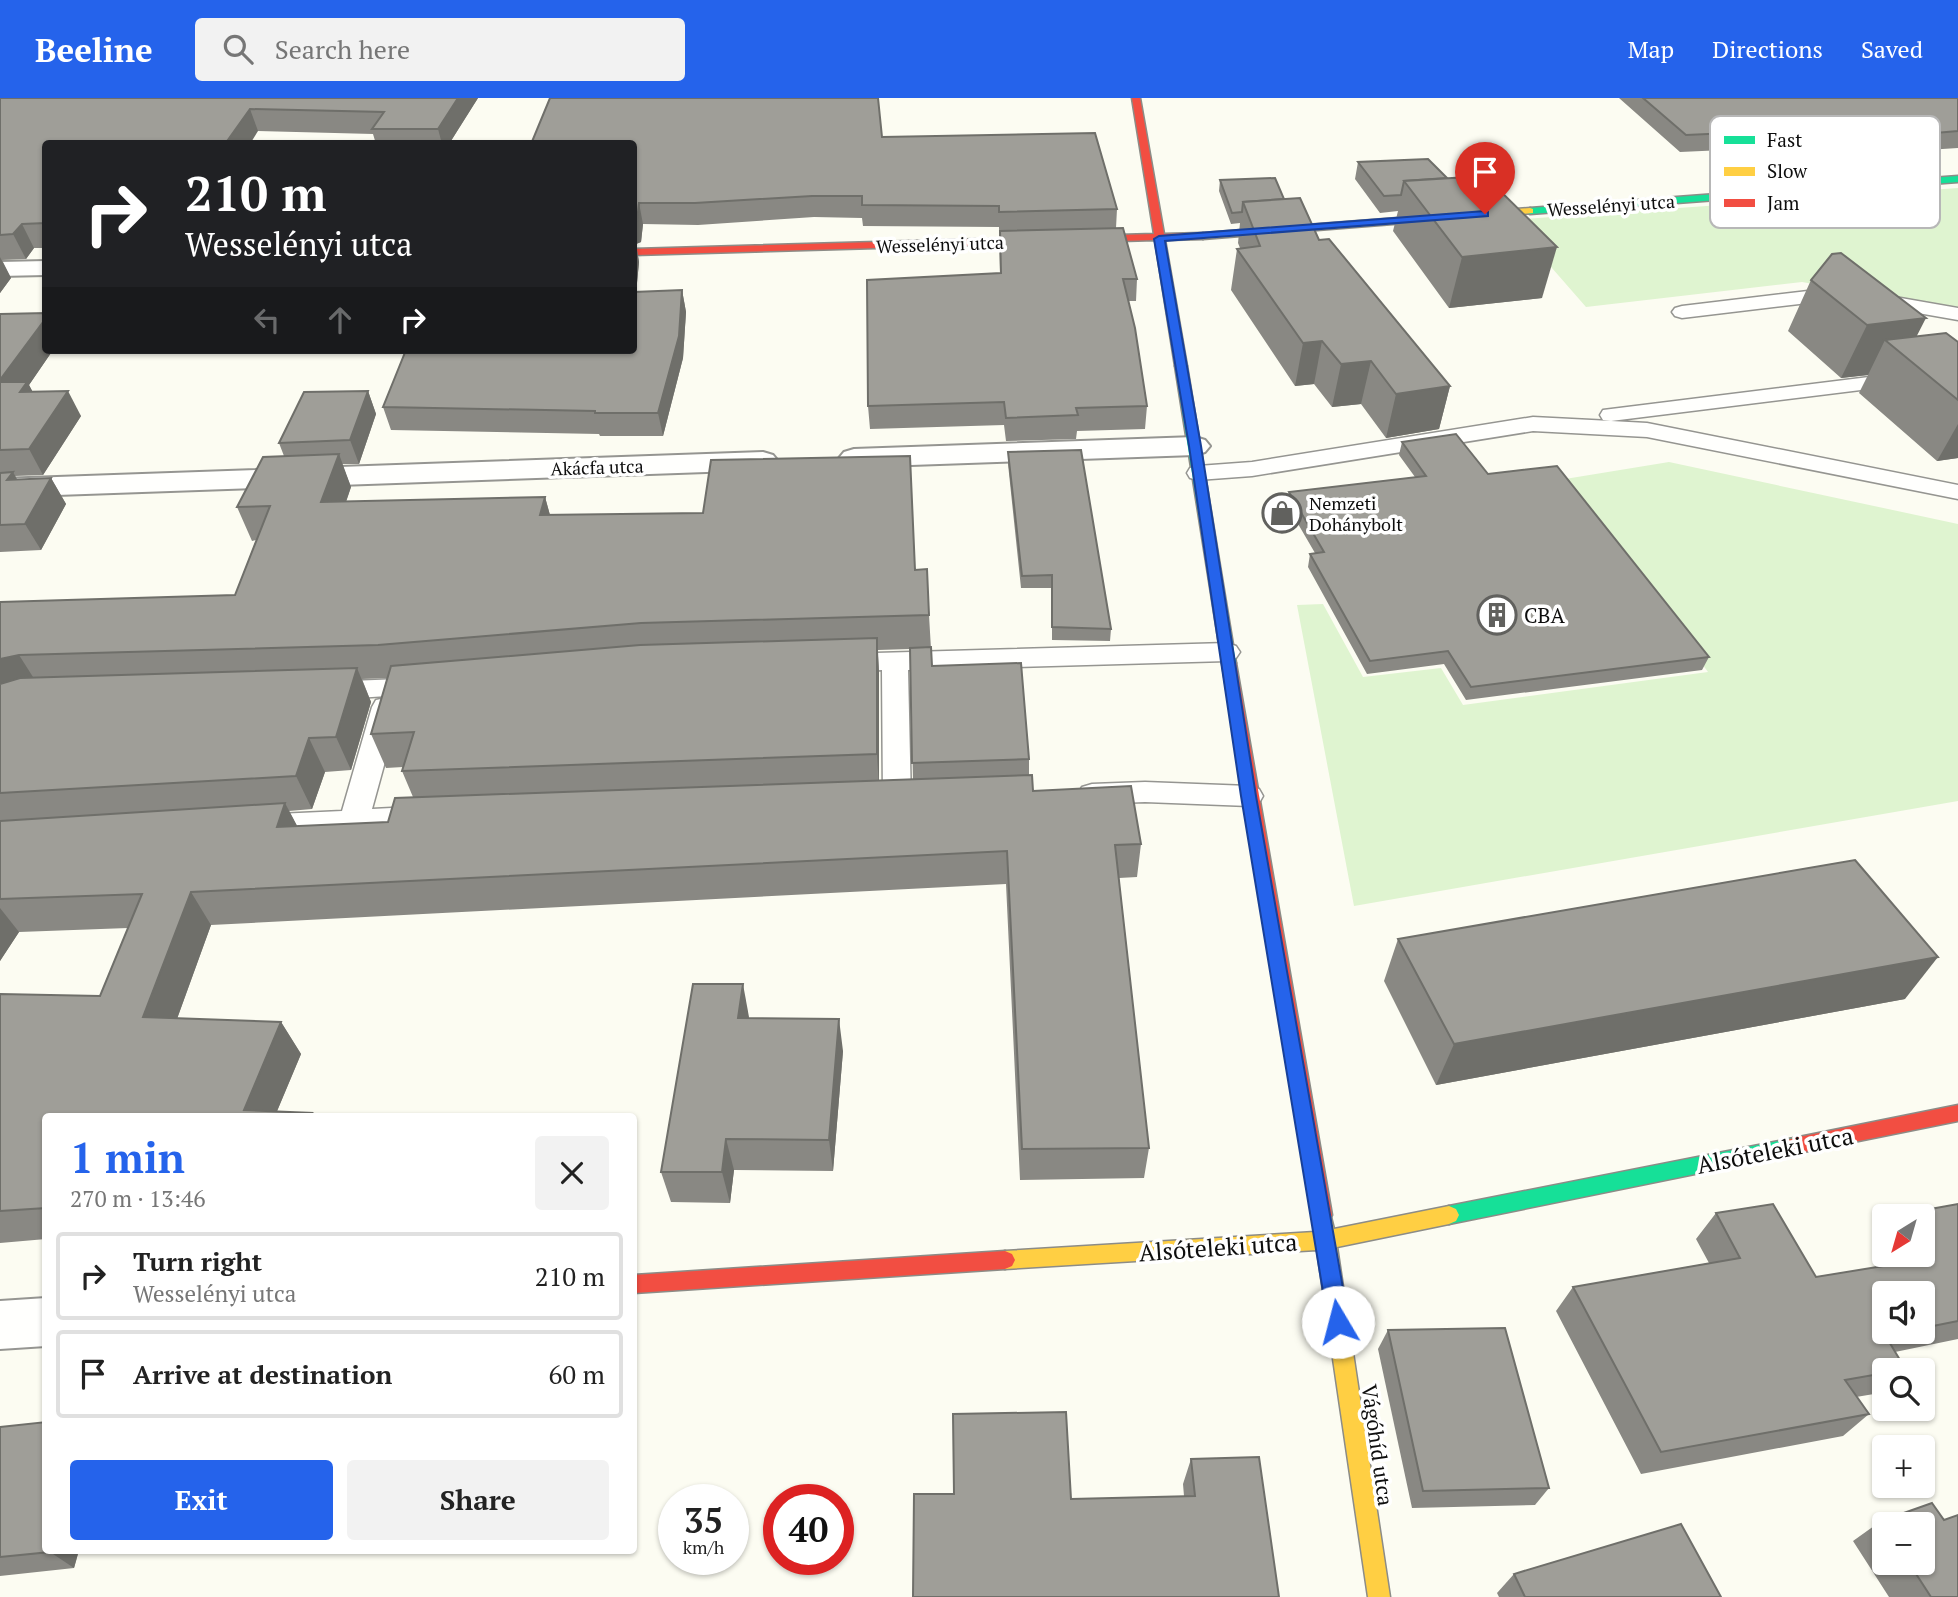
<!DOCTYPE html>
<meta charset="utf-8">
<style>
:root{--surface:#fff;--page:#f2f2f2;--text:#222;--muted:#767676;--line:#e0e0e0;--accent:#2563eb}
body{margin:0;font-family:"PT Serif",serif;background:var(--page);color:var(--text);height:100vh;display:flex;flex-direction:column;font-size:26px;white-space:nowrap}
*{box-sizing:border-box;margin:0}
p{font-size:23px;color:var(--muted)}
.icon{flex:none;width:38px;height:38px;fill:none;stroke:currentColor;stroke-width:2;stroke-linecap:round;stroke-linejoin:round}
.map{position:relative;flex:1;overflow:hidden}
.panel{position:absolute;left:42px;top:1015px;width:595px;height:441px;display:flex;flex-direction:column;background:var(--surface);border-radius:7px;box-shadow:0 2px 5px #0004}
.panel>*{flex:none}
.banner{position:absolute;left:42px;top:42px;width:595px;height:214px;border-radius:7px;box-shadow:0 2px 5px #0004;background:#202124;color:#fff;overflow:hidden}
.needle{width:46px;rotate:217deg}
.controls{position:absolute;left:1872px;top:1106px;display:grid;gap:14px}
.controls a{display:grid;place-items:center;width:63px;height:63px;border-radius:7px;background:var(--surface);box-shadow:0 2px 5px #0004;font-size:35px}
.speed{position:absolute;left:658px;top:1386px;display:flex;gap:14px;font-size:35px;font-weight:700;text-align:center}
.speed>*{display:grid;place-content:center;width:91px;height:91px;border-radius:50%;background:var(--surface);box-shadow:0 2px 5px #0004;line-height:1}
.speed small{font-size:18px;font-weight:400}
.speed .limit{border:10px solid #d22;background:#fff;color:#111}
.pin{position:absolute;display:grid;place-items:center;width:60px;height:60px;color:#fff;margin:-72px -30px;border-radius:50% 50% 50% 0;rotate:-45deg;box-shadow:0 0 7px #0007}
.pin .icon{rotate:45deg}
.me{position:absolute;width:77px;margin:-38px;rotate:352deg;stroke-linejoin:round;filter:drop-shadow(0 0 5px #0008)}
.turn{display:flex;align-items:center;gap:24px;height:147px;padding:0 28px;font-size:32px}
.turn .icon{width:91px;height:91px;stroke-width:2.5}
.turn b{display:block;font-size:49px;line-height:60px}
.lanes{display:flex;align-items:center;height:66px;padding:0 28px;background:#0003;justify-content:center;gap:35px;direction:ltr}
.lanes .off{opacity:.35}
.round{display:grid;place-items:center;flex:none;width:74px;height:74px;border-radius:7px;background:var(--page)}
.headline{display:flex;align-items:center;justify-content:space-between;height:119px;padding:0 28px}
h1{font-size:42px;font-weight:800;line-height:52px;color:var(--accent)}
.button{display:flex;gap:14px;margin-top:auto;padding:14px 28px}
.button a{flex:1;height:80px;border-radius:7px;background:var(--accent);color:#fff;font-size:28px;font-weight:800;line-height:80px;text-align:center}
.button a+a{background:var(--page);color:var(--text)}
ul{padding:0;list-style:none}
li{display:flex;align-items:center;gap:21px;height:88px;margin:0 14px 10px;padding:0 14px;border:4px solid var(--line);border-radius:7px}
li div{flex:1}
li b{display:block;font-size:26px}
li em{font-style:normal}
header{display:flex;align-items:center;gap:42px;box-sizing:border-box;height:98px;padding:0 35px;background:var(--accent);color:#fff}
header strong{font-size:33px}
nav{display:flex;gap:38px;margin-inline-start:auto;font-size:24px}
.search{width:490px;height:63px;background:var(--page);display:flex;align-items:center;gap:18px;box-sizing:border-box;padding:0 24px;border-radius:7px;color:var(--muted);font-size:26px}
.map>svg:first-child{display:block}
</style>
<header>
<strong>Beeline</strong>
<div class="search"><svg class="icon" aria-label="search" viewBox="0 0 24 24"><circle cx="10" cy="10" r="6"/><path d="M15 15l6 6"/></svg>Search here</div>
<nav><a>Map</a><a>Directions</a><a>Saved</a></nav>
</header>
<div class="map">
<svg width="1958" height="1499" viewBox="0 0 1958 1499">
<rect width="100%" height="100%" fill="#fcfcf2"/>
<!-- green -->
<g fill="#dff4d0">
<polygon points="1958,90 1958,211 1802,184 1586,209 1510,122"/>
<polygon points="1669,364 1958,426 1958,703 1354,808 1297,507 1323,506 1363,579 1441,570 1463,607 1708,574 1565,381"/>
</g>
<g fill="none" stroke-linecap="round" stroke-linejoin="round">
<!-- lane casing -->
<g stroke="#959591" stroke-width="3">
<g id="lane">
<polygon points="1825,191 1855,192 1958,210 1958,222 1855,204 1825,203 1682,220 1675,218 1672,214 1675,210 1682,208"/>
<polygon points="1958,268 1958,280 1611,323 1647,325 1958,387 1958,401 1647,339 1533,333 1252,378 1198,382 1190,380 1187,375 1190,370 1198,368 1252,364 1533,319 1611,323 1603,322 1600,317 1603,312"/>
<polygon points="1227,545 1236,548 1240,554 1236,560 1227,563 908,572 911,703 907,710 897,713 887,710 883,703 882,572 840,574 831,571 827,565 831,559 840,556"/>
<polygon points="424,580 433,583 437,589 433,595 326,602 316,599 313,593 316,587 326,584"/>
<polygon points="386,600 396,602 400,609 372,711 430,708 440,711 445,719 440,727 430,730 256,739 246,736 241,728 246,720 256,717 342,713 372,609 376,602"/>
<polygon points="1145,684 1249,688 1259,691 1263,698 1259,705 1249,708 1145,704 1092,706 1082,703 1078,696 1082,689 1092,686"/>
</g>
</g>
<!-- street casing -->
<g stroke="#959591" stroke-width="4">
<g id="street">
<polygon points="46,163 46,177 0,178 0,164"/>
<polygon points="1195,339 1205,342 1210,348 1205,354 1195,357 854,369 844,366 839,360 844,354 854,351"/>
<polygon points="763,354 773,357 778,363 773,369 763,372 0,399 0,381"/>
<polygon points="46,1200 46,1248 0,1251 0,1203"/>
</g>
</g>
<!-- fast casing -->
<g stroke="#8c8c87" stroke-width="3">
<g id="fast">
<polygon points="1958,78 1958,84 1530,116 1525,113 1530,110"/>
<polygon points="1181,265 1187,268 1236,565 1229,570 1222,565 1175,268"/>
<polygon points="1794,1040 1801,1042 1803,1048 1801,1054 1794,1056 1449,1126 1442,1123 1439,1117 1442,1111 1449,1108"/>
</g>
</g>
<!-- slow casing -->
<g stroke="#8c8c87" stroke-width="3">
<g id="slow">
<polygon points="1530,110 1533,111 1533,115 1203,141 1198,138 1203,135"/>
<polygon points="1322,1108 1329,1111 1334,1131 1449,1108 1456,1111 1459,1117 1456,1123 1449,1126 1337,1149 1390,1499 1368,1499 1317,1152 1005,1171 998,1168 995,1162 998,1156 1005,1153 1315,1134 1312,1117 1315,1111"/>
</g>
</g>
<!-- jam casing -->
<g stroke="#8c8c87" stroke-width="3">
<g id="jam">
<polygon points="1132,0 1140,0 1164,136 1203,135 1208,138 1203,141 1165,142 1187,268 1185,270 1175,268 1155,142 634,157 634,151 1154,136"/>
<polygon points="1229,560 1236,565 1332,1117 1329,1123 1322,1126 1315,1123 1312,1117 1222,565"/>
<polygon points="1958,1007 1958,1023 1794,1056 1787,1054 1785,1048 1787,1042 1794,1040"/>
<polygon points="1005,1153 1012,1156 1015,1162 1012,1168 1005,1171 634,1195 634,1177"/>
</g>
</g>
<!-- lane -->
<use href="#lane" fill="#fffffd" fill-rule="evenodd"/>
<!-- street -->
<use href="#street" fill="#fffffd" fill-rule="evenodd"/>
<!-- fast -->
<use href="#fast" fill="#16e098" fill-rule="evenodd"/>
<!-- slow -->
<use href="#slow" fill="#ffcf43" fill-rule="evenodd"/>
<!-- jam -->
<use href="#jam" fill="#f24e42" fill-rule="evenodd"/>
</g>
<!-- wall -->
<g fill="#898883" fill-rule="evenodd">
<polygon points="0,0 478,0 449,46 376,46 373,36 258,33 46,46 46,150 34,150 26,161 2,162 11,180 0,195"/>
<polygon points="1619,0 1958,0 1958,50 1911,53 1909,57 1744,68 1724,52 1680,54"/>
<polygon points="882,39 1117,111 1116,130 1137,181 1136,203 1128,203 1147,308 1145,331 1077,333 1076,341 1006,343 1004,327 870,331 868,308 1000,175 999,129 863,128 862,120 814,119 698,127 643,126 641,144 636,146 639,164 636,194 682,192 686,214 683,260 663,338 600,338 599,336 391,332 383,309 634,46"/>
<polygon points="1428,61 1542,200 1449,210 1393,133 1398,113 1380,115 1355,81 1358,64"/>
<polygon points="1220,82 1284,101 1319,142 1450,288 1439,331 1386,340 1361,306 1332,309 1314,286 1295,288 1231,192 1237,151 1240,150 1238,145 1240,125 1231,126 1219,93"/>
<polygon points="1811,182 1917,238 1958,244 1958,360 1937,363 1859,295 1868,277 1841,280 1788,233"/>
<polygon points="0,216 46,252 53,252 29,287 32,293 81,318 43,377 15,378 17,382 51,380 66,406 41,452 0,454"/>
<path d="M 368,293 L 376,316 L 359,366 L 342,366 L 351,389 L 346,404 L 545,399 L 550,417 L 915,472 L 929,517 L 932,568 L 1029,661 L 1029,677 L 1033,693 L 1141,746 L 1137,779 L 1119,780 L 1149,1050 L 1144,1080 L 1020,1082 L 1006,786 L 211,827 L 177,921 L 281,924 L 301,956 L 277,1013 L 312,1015 L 314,1018 L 46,1018 L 46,1141 L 0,1145 L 0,896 L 100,898 L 128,830 L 19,834 L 0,863 L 0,504 L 235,497 L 256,442 L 252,443 L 237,409 L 284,358 L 279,345 ZM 910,551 L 913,682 L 879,683 L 879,575 L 878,552 ZM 387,580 L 371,636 L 386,670 L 403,669 L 402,673 L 413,699 L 388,724 L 297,728 L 289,713 L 312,711 L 325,674 L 351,672 L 371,604 L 362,581 Z"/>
<polygon points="1402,344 1488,376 1709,559 1702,572 1466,602 1444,566 1367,576 1308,469 1310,456 1315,455 1287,407 1289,394 1415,379 1399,357"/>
<polygon points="1008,354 1111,531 1110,543 1052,542 1052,490 1021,490 1008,366"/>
<polygon points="1398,841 1905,901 1436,987 1384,883"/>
<polygon points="749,920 843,953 833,1073 734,1072 730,1105 671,1104 661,1074"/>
<path d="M 1958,1106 L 1958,1241 L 1895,1254 L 1885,1272 L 1885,1290 L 1880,1295 L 1856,1299 L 1869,1316 L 1843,1338 L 1641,1376 L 1556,1213 L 1573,1189 L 1709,1165 L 1696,1141 L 1716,1115 L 1816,1179 L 1895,1166 L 1888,1157 L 1923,1157 L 1923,1118 L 1901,1118 L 1903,1116 ZM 1923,1195 L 1923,1234 L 1885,1234 Z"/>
<polygon points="1885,1135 1885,1151 1879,1141"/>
<polygon points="1388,1232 1549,1390 1535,1407 1412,1410 1378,1251"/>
<polygon points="0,1329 79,1452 74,1470 0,1478"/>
<polygon points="1191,1361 1279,1499 1071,1401 1184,1398 1183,1386"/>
<path d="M 1944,1422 L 1958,1499 L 1889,1499 L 1853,1443 L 1881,1423 ZM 1885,1426 L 1923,1465 L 1885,1465 Z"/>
<polygon points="1514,1476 1721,1499 1499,1499 1497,1495"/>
</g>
<!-- shaded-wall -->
<g fill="#6f6f6a">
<polygon points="458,0 478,0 449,46 442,46 438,31"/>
<polygon points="250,11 258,33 250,46 225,46"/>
<polygon points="639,105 643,126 641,144 636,146 639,164 634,217 634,124"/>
<polygon points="22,126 34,150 26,161 13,136"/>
<polygon points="1557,149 1542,200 1449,210 1462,159"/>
<polygon points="0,159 11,180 0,195"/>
<polygon points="682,192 686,214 683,260 663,338 658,315"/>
<polygon points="46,220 46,252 53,252 29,287 41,309 0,288 0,282"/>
<polygon points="1926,220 1906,259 1885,242 1868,277 1841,280 1867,227"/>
<polygon points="1322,243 1314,286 1295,288 1303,245"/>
<polygon points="1371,263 1361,306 1332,309 1341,266"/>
<polygon points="1450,288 1439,331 1386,340 1396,296"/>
<polygon points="68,293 81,318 43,377 29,351"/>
<polygon points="368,293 376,316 359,366 350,342"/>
<polygon points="1958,326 1958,360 1937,363"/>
<polygon points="339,356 351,389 334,438 321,404"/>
<polygon points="13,374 28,401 7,382"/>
<polygon points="51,380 66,406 41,452 25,426"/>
<polygon points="545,399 554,432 540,417"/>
<polygon points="877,540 879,575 879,690 877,656"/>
<polygon points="19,557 40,590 0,601 0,561"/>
<polygon points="357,570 371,604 351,672 336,639"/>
<polygon points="309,640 325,674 312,711 296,678"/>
<polygon points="285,705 303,739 277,729"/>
<polygon points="191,794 211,827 166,951 143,919"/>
<polygon points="0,810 19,834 0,863"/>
<polygon points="1938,859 1905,901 1436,987 1454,946"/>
<polygon points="743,886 749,919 745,953 738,920"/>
<polygon points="839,921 843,953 833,1073 829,1042"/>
<polygon points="281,924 301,956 275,1018 244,1012"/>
<polygon points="726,1041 734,1072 730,1105 722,1074"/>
<polygon points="50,1452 79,1452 74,1470 50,1454"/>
</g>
<!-- building -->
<g fill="#9f9e98" stroke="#6f6f6a" stroke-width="2">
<polygon points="0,0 458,0 438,31 372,31 384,14 250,11 225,46 46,46 46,125 22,126 13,136 0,137"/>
<polygon points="550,0 878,0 882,39 1095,35 1117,111 999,114 999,108 862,107 862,98 812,98 695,105 639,105 637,123 634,124 634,46 531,46"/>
<polygon points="1643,0 1958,0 1958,33 1912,37 1917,40 1751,51 1730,35 1686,37"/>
<polygon points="1428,61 1447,80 1404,83 1401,97 1384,98 1358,64"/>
<polygon points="1485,78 1557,149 1462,159 1404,83"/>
<polygon points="1275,80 1284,101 1243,104 1242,114 1232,115 1220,82"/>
<polygon points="1300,100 1319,142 1329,141 1450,288 1396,296 1371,263 1341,266 1322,243 1303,245 1237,151 1260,148 1243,104"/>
<polygon points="1123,130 1137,181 1123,181 1135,230 1147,308 1076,310 1078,317 1006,320 1004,304 868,308 867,182 1001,175 1000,133"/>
<polygon points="1841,155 1926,220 1867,227 1811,182 1832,156"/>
<polygon points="682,192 679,238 658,315 595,315 595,313 383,309 406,252 634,252 634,194"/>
<polygon points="46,215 46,220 0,282 0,216"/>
<polygon points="1946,235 1958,244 1958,302 1885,242"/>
<polygon points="0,284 27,284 20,294 68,293 29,351 0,352"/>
<polygon points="368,293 350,342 279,345 304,294"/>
<polygon points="1456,336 1488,376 1557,368 1709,559 1471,589 1448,553 1370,563 1310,456 1324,454 1289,394 1426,378 1402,344"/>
<polygon points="1081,352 1111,531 1052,529 1052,477 1022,478 1008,354"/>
<polygon points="339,356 321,404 545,399 540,417 703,415 711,362 910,358 915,472 927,471 929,517 641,525 378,547 19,557 0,561 0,504 235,497 270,408 237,409 263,359"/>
<polygon points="13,374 7,382 51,380 25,426 0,427 0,375"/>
<polygon points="877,540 877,656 402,673 414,634 371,636 391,568 640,547"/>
<polygon points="931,549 932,568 1021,565 1029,661 912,665 910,550"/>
<polygon points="357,570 336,639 309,640 296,678 0,695 0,586 20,580"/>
<polygon points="1032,677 1033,693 1131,688 1141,746 1115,747 1149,1050 1022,1051 1007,753 191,794 143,919 281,924 244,1012 312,1015 310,1018 46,1018 46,1110 0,1113 0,896 100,898 142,796 0,801 0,723 285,705 277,729 388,724 395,700"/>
<polygon points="1855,762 1938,859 1454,946 1398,841"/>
<polygon points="693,886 743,886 738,920 839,921 829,1042 726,1041 722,1074 661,1074"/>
<polygon points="1773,1106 1816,1179 1932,1160 1923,1147 1923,1118 1905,1118 1903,1116 1958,1106 1958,1223 1923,1230 1923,1195 1885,1195 1885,1234 1902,1234 1885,1237 1906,1272 1885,1272 1885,1275 1845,1282 1869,1316 1661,1354 1573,1189 1740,1160 1716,1115"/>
<polygon points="1505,1230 1549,1390 1423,1393 1388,1232"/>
<polygon points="1066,1314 1071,1401 1195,1398 1191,1361 1259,1359 1279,1499 913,1499 914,1396 954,1396 953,1316"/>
<polygon points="46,1324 46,1452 50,1452 50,1454 0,1459 0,1329"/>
<polygon points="1932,1405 1944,1422 1958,1417 1958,1499 1931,1499 1909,1465 1923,1465 1923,1426 1885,1426 1885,1429 1881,1423"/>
<polygon points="1681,1426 1721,1499 1525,1499 1514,1476"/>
</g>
<!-- route -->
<polygon fill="#2563eb" stroke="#184099" stroke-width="2" points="1485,113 1488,114 1488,118 1165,143 1201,348 1256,698 1349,1224 1346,1231 1338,1234 1331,1231 1328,1224 1241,698 1189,348 1154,141 1159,138"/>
<!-- icons -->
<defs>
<g id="shop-ring" transform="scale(2.0125)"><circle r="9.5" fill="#fff" stroke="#61615e" stroke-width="1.5"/><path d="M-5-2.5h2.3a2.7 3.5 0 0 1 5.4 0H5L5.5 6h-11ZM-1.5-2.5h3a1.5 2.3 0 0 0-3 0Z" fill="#61615e"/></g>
<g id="building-ring" transform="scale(2.0125)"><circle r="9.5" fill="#fff" stroke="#61615e" stroke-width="1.5"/><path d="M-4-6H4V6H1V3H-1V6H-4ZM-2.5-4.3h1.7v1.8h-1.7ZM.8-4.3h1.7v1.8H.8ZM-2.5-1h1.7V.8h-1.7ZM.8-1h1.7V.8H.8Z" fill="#61615e"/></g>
</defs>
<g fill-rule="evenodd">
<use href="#shop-ring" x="1282" y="415"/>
<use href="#building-ring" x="1497" y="517"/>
</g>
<g text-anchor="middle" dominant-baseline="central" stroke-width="7" stroke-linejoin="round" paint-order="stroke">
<!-- far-street labels -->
<g font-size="18" fill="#0e0e0e" stroke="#fff">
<text transform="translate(1611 107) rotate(-4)">Wesselényi utca</text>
<text transform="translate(940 146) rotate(-2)">Wesselényi utca</text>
<text transform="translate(597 369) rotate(-2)">Akácfa utca</text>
</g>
<!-- far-poi labels -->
<g font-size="18" fill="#0e0e0e" stroke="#fff" text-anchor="start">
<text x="1309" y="405">Nemzeti<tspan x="1309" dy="21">Dohánybolt</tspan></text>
</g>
<!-- poi labels -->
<g font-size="21" fill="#0e0e0e" stroke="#fff" text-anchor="start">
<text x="1524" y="517">CBA</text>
</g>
<!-- street labels -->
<g font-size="21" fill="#0e0e0e" stroke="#fff">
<text transform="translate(1378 1347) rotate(82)">Vágóhíd utca</text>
</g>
<!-- near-street labels -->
<g font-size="24" fill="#0e0e0e" stroke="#fff">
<text transform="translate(1775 1052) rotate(-11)">Alsóteleki utca</text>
<text transform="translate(1218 1149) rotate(-4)">Alsóteleki utca</text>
</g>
</g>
<!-- legend -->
<rect x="1710" y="18" width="230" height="112" rx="10" fill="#fff" stroke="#b7b7b7" stroke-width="2"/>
<rect x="1724" y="38" width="31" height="8" fill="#16e098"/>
<rect x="1724" y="69" width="31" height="9" fill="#ffcf43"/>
<rect x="1724" y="101" width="31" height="8" fill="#f24e42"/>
<g font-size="19" fill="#0e0e0e">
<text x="1767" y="49">Fast</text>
<text x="1767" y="80">Slow</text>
<text x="1767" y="112">Jam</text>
</g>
</svg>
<div class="controls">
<a><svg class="needle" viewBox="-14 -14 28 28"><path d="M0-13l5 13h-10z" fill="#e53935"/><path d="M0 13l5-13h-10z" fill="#767676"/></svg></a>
<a><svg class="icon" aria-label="sound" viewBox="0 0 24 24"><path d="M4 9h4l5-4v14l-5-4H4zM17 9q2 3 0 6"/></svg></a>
<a><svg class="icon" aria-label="search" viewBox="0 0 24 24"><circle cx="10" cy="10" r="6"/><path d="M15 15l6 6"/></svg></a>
<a>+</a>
<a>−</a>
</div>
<div class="speed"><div>35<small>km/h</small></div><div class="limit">40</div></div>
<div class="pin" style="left:1485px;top:116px;background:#d93025"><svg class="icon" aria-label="arrive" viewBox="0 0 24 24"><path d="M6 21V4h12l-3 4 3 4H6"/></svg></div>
<svg class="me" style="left:1338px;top:1224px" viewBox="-20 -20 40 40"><circle r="19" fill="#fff"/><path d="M0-13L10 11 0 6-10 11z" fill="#2563eb"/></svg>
<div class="banner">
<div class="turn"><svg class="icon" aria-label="right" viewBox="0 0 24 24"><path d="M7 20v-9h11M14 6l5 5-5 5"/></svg><div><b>210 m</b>Wesselényi utca</div></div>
<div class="lanes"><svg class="icon off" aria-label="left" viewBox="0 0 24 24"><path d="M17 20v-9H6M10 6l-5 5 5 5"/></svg><svg class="icon off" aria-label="ahead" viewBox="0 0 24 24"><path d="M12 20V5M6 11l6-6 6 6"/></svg><svg class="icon" aria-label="right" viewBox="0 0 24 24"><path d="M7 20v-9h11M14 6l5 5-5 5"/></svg></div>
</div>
<section class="panel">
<div class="headline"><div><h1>1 min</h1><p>270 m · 13:46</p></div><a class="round"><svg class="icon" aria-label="close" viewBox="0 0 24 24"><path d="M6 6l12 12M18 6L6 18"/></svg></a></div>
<ul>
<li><svg class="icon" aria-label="right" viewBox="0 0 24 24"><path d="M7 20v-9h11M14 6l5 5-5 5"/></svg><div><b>Turn right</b><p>Wesselényi utca</p></div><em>210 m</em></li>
<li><svg class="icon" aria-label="arrive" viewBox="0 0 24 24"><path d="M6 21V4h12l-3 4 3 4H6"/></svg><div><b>Arrive at destination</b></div><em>60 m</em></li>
</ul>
<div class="button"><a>Exit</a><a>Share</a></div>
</section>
</div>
